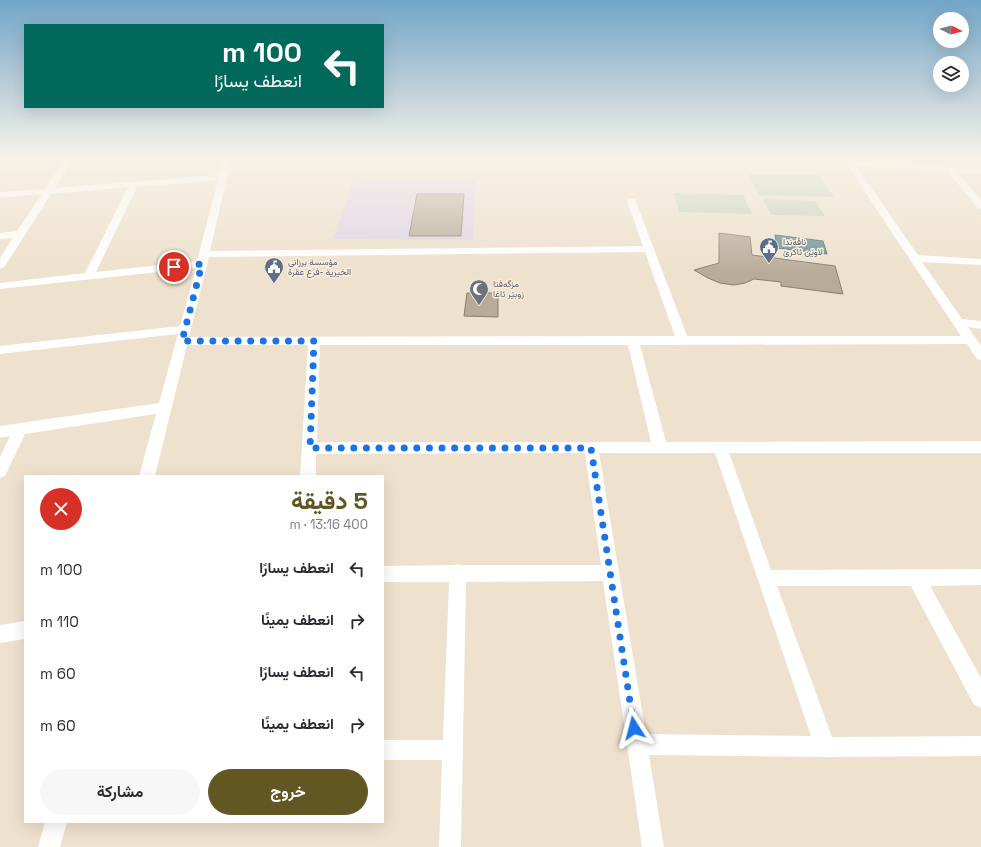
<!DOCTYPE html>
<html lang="ar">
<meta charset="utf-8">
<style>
:root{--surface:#fff;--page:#f7f7f7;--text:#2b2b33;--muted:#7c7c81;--accent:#625622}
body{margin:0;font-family:"Space Grotesk",Vazirmatn,sans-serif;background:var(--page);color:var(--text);direction:rtl;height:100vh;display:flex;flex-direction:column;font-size:15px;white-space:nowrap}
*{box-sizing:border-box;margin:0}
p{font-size:13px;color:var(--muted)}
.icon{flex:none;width:22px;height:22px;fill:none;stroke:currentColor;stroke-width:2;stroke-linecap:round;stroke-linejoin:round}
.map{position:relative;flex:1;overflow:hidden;direction:ltr}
.sheet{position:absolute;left:24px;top:475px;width:360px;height:348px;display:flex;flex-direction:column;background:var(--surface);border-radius:0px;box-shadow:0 4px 16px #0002;direction:rtl}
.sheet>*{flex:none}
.banner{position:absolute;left:24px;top:24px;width:360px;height:84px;border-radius:0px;box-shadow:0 4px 16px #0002;direction:rtl;background:#00695c;color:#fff;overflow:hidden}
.needle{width:26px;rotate:96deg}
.controls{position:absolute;left:933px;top:12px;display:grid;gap:8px}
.controls a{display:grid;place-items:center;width:36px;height:36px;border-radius:50%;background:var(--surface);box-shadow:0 4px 16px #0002;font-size:20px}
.pin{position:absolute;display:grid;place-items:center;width:34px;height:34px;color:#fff;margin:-17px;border:2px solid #fff;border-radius:50%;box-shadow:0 1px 4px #0007}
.me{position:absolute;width:44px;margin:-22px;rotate:351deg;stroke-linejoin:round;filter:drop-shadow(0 0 3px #0008)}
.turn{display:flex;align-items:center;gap:14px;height:84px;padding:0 16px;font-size:18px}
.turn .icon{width:52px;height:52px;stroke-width:2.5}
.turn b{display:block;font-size:28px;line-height:34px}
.round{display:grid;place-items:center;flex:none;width:42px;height:42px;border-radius:21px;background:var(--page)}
.headline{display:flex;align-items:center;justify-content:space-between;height:68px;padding:0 16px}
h1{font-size:24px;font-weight:700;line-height:30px;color:var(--accent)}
.primary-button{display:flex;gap:8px;margin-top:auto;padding:8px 16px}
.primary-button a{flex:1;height:46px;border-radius:24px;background:var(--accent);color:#fff;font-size:16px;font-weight:700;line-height:46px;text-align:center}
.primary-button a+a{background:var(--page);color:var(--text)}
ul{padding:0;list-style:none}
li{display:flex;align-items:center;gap:12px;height:52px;padding:0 16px}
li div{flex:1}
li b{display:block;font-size:15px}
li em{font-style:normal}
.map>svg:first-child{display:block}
</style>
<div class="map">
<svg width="981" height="847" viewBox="0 0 981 847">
<rect width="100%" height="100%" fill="#eee1cd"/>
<!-- education -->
<polygon fill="#dfd4e8" points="354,179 476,180 473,240 333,239"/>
<!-- green -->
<g fill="#c5d2bd">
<polygon points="747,174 818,175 834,197 759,195"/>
<polygon points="674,193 743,195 752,214 679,212"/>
<polygon points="763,199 815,201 825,216 771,215"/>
</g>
<!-- water -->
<polygon fill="#658f99" stroke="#4e6a6e" points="775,235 823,241 827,254 777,248"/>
<!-- building -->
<g fill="#b8ab98" stroke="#8a7e6c">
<polygon points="417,194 464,194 461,236 409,236"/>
<polygon points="719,233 750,237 752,255 835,266 843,294 781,286 781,282 754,279 745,283 734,285 720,283 708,278 694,270 719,263"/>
<polygon points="467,293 498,293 498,317 464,316"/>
</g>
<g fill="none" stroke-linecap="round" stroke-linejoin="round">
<!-- street -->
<g fill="#fff" fill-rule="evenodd">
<path d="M 67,156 L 75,156 L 55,188 L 219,175 L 224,156 L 232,156 L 210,251 L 643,246 L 627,201 L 629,199 L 635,199 L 687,336 L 961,336 L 841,156 L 849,156 L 852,161 L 981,168 L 981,174 L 957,172 L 981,200 L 981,209 L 978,208 L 948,172 L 856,166 L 918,255 L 981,259 L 981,265 L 922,262 L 962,319 L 981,321 L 981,329 L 968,327 L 981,346 L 981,360 L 977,359 L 967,344 L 640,345 L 666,442 L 981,441 L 981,453 L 729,453 L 771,570 L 981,569 L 981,585 L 930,586 L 981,678 L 981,708 L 974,705 L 911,586 L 777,586 L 832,737 L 981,736 L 981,756 L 825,757 L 649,755 L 664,847 L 642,847 L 603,581 L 466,582 L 461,847 L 439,847 L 442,760 L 383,760 L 383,740 L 443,740 L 449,582 L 383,582 L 383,566 L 454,565 L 458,564 L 462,565 L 601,565 L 585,453 L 316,454 L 316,476 L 300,476 L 308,345 L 187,345 L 155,476 L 139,476 L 156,414 L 25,434 L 5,476 L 0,478 L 0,457 L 10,436 L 0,438 L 0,426 L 159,403 L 178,334 L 0,354 L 0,346 L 180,326 L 196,268 L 0,289 L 0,283 L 85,273 L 128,187 L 51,194 L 5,266 L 0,269 L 0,258 L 13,238 L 0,239 L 0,233 L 17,231 L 42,194 L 0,198 L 0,192 L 45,189 ZM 218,180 L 197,261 L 96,272 L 137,187 ZM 645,252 L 675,336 L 189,337 L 209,257 ZM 320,345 L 628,345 L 651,442 L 317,442 ZM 599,453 L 715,453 L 811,736 L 646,734 Z"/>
<polygon points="25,621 25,639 0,643 0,625"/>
<polygon points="45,822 67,822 60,847 38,847"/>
</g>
</g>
<!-- sky -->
<linearGradient id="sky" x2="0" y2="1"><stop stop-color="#73a5c8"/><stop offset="0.57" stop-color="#f7f2e8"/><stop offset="1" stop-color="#f7f2e8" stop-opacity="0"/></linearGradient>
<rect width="981" height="274" fill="url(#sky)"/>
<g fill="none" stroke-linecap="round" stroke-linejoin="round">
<!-- route -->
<polyline stroke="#1a73e8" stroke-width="7" stroke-dasharray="0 12.6" points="174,267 202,264 182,341 314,341 310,448 591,448 634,728"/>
</g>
<!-- icons -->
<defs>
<g id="civic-pin" transform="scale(1)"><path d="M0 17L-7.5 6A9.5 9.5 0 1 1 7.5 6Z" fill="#5c6f8a" stroke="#fceeda"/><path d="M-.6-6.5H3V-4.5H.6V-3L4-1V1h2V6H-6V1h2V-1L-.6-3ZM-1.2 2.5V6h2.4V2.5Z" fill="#fff"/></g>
<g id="mosque-pin" transform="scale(1)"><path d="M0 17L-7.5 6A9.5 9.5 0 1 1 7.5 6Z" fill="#6b7280" stroke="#fceeda"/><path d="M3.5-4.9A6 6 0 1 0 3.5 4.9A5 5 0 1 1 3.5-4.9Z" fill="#fff"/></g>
</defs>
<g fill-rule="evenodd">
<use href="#civic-pin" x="769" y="247"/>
<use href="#civic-pin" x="274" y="267"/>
<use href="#mosque-pin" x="479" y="289"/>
</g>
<g text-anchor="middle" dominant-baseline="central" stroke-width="3" stroke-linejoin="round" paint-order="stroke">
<!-- far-service labels -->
<g font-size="9" fill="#4e5e75" stroke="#fceeda" text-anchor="start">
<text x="783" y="242">ناڤەندا<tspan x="783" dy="10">لاوێن ئاکرێ</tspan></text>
<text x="288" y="262">مؤسسة برزانى<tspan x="288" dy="10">الخيرية -فرع عقرة</tspan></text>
</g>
<!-- far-worship labels -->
<g font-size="9" fill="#5b616d" stroke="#fceeda" text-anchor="start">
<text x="493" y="284">مزگەفتا<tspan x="493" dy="10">زوبێر ئاغا</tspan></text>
</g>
</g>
</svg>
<div class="controls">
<a><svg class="needle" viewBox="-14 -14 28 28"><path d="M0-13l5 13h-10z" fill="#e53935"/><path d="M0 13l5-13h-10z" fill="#7c7c81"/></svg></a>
<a><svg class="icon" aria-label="layers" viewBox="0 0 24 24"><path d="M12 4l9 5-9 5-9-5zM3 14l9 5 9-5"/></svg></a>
</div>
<div class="pin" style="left:174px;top:267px;background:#d93025"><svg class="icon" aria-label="arrive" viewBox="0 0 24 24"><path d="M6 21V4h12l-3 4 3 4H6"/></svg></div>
<svg class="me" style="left:634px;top:728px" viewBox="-20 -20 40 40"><path d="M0-17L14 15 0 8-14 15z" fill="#1a73e8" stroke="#fff" stroke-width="4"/></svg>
<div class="banner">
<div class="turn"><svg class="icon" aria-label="left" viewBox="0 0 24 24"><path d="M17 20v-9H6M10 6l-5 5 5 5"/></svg><div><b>100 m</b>انعطف يسارًا</div></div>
</div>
<section class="sheet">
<div class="headline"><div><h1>5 دقيقة</h1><p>400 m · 13:16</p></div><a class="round" style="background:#d93025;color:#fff"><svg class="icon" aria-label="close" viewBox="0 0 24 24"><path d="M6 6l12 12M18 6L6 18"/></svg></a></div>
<ul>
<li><svg class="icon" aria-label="left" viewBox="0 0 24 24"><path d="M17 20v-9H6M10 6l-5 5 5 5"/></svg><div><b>انعطف يسارًا</b></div><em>100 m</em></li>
<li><svg class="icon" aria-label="right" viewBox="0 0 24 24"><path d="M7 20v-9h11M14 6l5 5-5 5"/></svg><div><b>انعطف يمينًا</b></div><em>110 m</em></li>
<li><svg class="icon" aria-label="left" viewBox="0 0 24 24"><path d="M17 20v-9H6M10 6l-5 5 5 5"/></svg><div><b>انعطف يسارًا</b></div><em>60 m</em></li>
<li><svg class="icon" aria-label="right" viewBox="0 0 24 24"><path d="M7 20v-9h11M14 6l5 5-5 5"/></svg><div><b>انعطف يمينًا</b></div><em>60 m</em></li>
</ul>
<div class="primary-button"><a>خروج</a><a>مشاركة</a></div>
</section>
</div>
